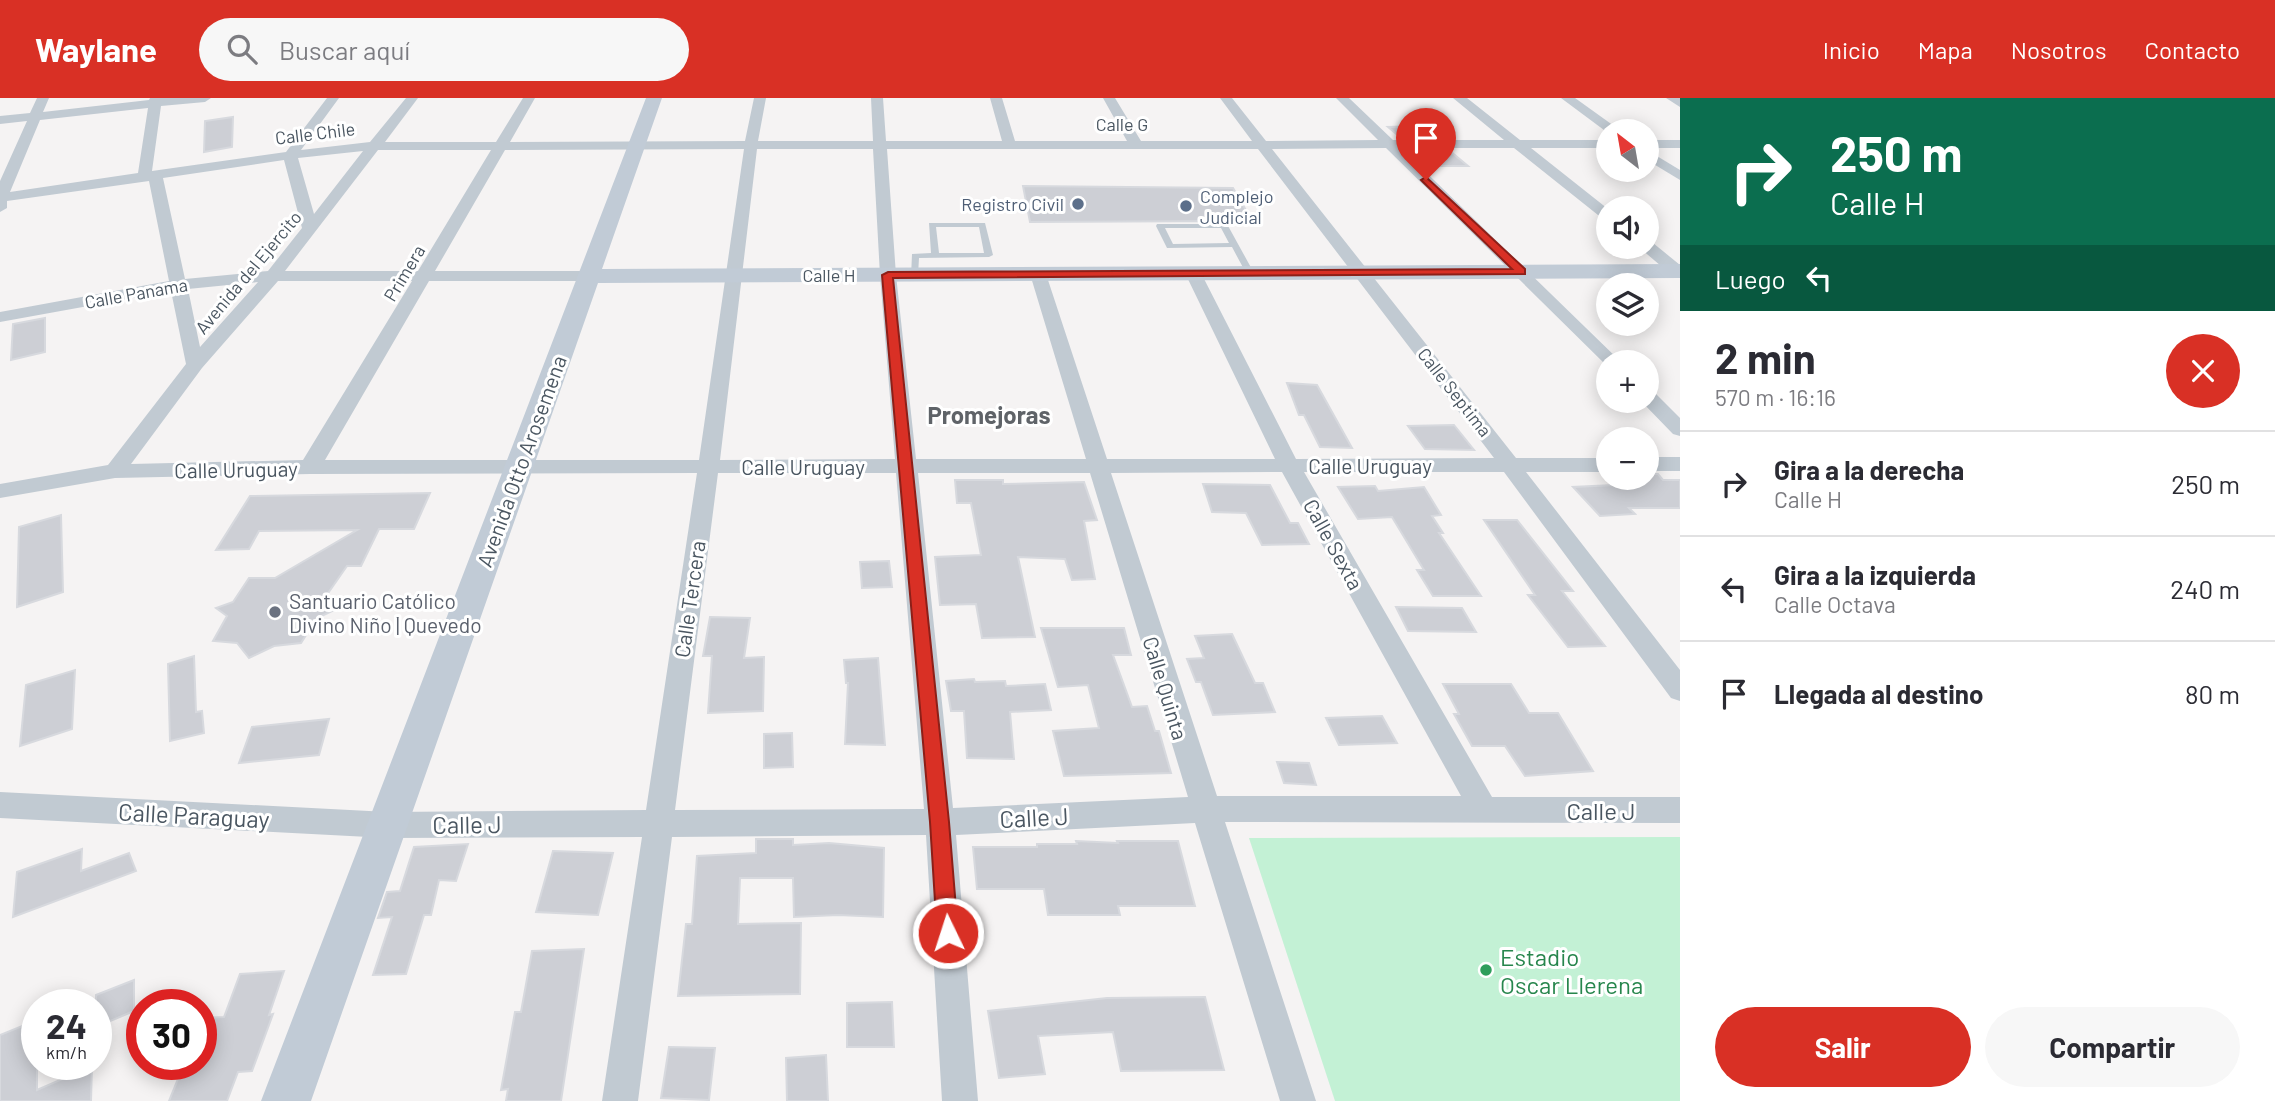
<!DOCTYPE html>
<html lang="es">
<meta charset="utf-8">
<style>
:root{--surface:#fff;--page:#f7f7f7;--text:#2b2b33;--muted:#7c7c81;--line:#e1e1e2;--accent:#d93025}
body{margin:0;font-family:Barlow,sans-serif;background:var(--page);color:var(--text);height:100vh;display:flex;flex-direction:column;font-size:26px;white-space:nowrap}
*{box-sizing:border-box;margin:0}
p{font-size:23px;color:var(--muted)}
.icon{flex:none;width:38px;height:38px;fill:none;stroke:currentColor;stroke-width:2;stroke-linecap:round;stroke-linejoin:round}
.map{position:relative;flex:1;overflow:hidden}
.drawer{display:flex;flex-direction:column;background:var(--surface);width:595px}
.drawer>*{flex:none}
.hud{background:#0b6e4f;color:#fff;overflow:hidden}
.needle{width:46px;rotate:329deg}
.fabs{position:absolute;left:1596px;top:21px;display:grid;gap:14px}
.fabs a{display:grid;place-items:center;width:63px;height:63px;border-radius:50%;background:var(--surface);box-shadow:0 4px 18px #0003;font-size:35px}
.speed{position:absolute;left:21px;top:891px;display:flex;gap:14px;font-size:35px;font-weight:700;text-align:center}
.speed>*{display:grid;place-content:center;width:91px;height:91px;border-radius:50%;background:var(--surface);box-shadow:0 4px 18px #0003;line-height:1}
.speed small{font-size:18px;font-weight:400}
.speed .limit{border:10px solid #d22;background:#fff;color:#111}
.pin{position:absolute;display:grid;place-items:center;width:60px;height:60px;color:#fff;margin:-72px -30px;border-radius:50% 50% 50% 0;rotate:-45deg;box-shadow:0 0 7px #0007}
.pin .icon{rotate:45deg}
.me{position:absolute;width:77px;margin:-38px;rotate:356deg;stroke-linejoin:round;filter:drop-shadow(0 0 5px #0008)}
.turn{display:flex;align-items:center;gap:24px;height:147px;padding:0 35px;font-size:32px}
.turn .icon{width:91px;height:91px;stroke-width:2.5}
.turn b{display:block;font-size:49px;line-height:60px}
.then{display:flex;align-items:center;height:66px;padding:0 35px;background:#0003;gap:14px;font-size:26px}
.round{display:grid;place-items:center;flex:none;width:74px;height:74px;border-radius:37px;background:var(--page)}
.summary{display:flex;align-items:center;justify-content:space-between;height:119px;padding:0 35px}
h1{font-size:42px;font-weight:700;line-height:52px}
.action{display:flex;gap:14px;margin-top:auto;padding:14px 35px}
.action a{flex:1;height:80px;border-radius:42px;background:var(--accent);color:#fff;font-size:28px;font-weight:700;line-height:80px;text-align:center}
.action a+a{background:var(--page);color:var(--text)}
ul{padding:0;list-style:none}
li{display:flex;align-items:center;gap:21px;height:105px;padding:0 35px;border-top:2px solid var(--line)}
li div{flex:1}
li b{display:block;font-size:26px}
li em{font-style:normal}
header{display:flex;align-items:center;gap:42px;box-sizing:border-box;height:98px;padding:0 35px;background:var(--accent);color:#fff}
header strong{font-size:33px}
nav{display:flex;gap:38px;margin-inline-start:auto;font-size:24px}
.search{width:490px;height:63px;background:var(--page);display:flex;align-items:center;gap:18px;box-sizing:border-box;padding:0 24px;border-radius:38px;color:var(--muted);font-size:26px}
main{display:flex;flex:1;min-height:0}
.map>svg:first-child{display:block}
</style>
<header>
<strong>Waylane</strong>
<div class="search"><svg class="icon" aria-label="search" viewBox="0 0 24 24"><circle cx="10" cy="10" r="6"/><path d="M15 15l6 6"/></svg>Buscar aquí</div>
<nav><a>Inicio</a><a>Mapa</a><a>Nosotros</a><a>Contacto</a></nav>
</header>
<main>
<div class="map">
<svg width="1680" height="1003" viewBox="0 0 1680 1003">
<rect width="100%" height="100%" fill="#f5f3f3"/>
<!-- green -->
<polygon fill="#c3f1d5" points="1680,739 1680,1003 1335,1003 1249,740"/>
<!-- building -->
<g fill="#cdcfd5" stroke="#d7d9de" stroke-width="2">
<polygon points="233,19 232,49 204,54 205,23"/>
<polygon points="1423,28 1435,39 1400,39 1388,29"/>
<polygon points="1414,53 1450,53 1468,68 1431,68"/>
<polygon points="1023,88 1233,90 1254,126 1230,126 1227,123 1030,124"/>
<polygon points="45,220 45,254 11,262 13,226"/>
<polygon points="1287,285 1317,287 1352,350 1320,349 1304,317 1299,317"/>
<polygon points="1454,327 1474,352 1425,351 1408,328"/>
<polygon points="1647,376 1658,376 1663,382 1680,382 1680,410 1629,410 1635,416 1600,418 1573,389 1636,386 1631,380 1647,380"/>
<polygon points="955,382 1003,382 1003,386 1084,384 1097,422 1084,423 1095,481 1072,482 1065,461 1018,459 1035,539 982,540 976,506 940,507 935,459 981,457 971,405 957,405"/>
<polygon points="1203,386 1270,387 1290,425 1298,425 1309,446 1262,447 1246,415 1212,414"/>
<polygon points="1375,388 1378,393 1424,389 1441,417 1432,418 1443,435 1439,435 1481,498 1433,498 1417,472 1424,472 1392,419 1358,421 1338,389"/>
<polygon points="430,395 414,431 379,431 361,468 347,468 324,501 339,510 317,520 301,545 274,548 249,560 237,545 213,543 227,518 216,510 233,504 249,480 275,480 357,432 259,433 249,451 216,452 250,398"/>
<polygon points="61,417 63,494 17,509 19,429"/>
<polygon points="1484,422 1517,422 1573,493 1562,493 1605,548 1568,549 1528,497 1535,497"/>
<polygon points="889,463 892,489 862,490 860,464"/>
<polygon points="1396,509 1462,510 1476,534 1408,533"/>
<polygon points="710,519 750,520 744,560 764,559 763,613 708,615 712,558 703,558"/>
<polygon points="1041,530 1124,530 1131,557 1113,557 1132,609 1147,608 1155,633 1159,633 1171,675 1064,678 1053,633 1099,630 1088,587 1058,589"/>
<polygon points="1232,536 1255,585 1263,585 1275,614 1213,617 1201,584 1196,584 1187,561 1204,560 1195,538"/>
<polygon points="194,558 196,614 202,613 204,635 170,643 168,566"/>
<polygon points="878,560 885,647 845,646 848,585 846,585 844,562"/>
<polygon points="75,572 72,631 20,648 26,587"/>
<polygon points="974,581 975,584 1005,583 1006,588 1045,586 1051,612 1010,614 1014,661 967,660 964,613 951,613 946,583"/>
<polygon points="1443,586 1511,586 1529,615 1558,615 1593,673 1525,678 1505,648 1472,648 1454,616 1459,616"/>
<polygon points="1382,618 1397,645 1339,647 1326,620"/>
<polygon points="329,621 319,657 239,665 252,629"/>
<polygon points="792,635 793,669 764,670 764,636"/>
<polygon points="1277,664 1309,665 1316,687 1284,685"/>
<polygon points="756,741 793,741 793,747 829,745 884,750 883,819 838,817 794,819 793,780 740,780 738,826 801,825 800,896 678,898 686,826 692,826 697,758 756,755"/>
<polygon points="1076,743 1118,745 1117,743 1178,743 1195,808 1118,808 1120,817 1048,817 1044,791 977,791 973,749 1037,749 1037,746 1077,746"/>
<polygon points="468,746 456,783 439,782 431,817 424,817 406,876 373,877 392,819 378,820 387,794 400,793 414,749"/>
<polygon points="82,751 81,773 129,755 136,773 13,819 17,774"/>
<polygon points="553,753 613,755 598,817 536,814"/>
<polygon points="584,851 561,1003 506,1003 508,991 501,992 515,914 521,914 532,853"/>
<polygon points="284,873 269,917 273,916 252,973 238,974 227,1003 169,1003 184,966 201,966 201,920 224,919 240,876"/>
<polygon points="134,882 134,913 96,929 96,897"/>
<polygon points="1205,899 1224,972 1121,973 1113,934 1038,938 1045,976 999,980 988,913 1107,900"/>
<polygon points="892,904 894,949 847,949 847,905"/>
<polygon points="37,922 37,992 92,968 91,1003 0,1003 0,937"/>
<polygon points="669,949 715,950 709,1002 661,1000"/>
<polygon points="826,957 828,1003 787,1003 786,960"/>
</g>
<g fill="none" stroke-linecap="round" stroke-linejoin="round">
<!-- lane -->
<g fill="#c1cad2" fill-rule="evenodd">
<path d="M 929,125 L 985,125 L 993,157 L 989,159 L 919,160 L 918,177 L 911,179 L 912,156 L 931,155 ZM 936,129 L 979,129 L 984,155 L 939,155 Z"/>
<path d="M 1157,126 L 1227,126 L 1254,175 L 1247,177 L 1232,149 L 1167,150 L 1156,128 ZM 1165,130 L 1221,130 L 1229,145 L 1173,146 Z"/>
</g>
<!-- street -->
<g fill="#c1cad2" fill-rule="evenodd">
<path d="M 37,0 L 49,0 L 43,14 L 149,2 L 150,0 L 211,0 L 205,4 L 161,8 L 152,73 L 286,54 L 327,0 L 339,0 L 301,52 L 370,44 L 406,0 L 418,0 L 385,44 L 496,44 L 523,0 L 535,0 L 510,44 L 745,43 L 754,0 L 766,0 L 758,43 L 873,43 L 871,0 L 883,0 L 886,43 L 1002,43 L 990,0 L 1002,0 L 1015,43 L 1127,43 L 1103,0 L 1115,0 L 1141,43 L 1252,43 L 1220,0 L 1232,0 L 1266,43 L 1378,42 L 1336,0 L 1349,0 L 1393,42 L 1504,42 L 1453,0 L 1467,0 L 1520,42 L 1608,42 L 1608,50 L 1531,50 L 1608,111 L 1608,123 L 1603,121 L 1514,50 L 1401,50 L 1621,264 L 1608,264 L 1608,269 L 1386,50 L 1272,51 L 1516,360 L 1608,360 L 1608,374 L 1526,374 L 1680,572 L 1680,603 L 1671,600 L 1504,374 L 1304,374 L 1492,699 L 1680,699 L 1680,725 L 1225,724 L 1316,1003 L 1280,1003 L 1195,725 L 956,737 L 978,1003 L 942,1003 L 926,737 L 672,739 L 638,1003 L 602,1003 L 642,739 L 388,740 L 0,720 L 0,694 L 388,714 L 646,712 L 697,375 L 310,376 L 115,380 L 0,400 L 0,386 L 108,367 L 186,266 L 171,193 L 0,224 L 0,214 L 169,183 L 149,83 L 7,103 L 7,110 L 0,114 L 0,83 L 27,23 L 0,26 L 0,18 L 30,15 ZM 148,10 L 138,75 L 10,94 L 40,22 ZM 744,51 L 699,362 L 325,362 L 429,183 L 589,183 L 597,178 L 589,173 L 435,173 L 505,52 ZM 757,51 L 873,51 L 880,177 L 895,361 L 720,362 ZM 887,51 L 1258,51 L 1494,360 L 1296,361 L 1201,175 L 1193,170 L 1185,175 L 1275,361 L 1107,361 L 1046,176 L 1038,171 L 1030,176 L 1086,361 L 916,361 L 896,177 ZM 378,52 L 491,52 L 418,173 L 285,173 ZM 363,53 L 314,116 L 298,60 ZM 284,62 L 302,130 L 268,173 L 185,181 L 163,80 ZM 278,183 L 412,183 L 303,362 L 131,366 L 202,270 ZM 258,184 L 200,249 L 188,191 ZM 1282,374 L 1461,698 L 1217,698 L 1111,375 ZM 718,375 L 896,375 L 924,711 L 675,712 ZM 918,375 L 1090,375 L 1188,699 L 953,710 Z"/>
<polygon points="1561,0 1575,0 1621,33 1608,35"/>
<polygon points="1666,0 1680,0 1680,9"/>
<rect x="1647" y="42" width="33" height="8"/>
<polygon points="1647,52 1680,72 1680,82 1647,62"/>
<polygon points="1647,143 1653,145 1680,167 1680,180 1674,179 1641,151 1640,149 1647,149"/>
<polygon points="1647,292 1654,294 1680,320 1680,338 1673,336 1641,303 1647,303"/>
<rect x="1647" y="359" width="33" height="14"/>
</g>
<!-- secondary -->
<polygon fill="#c1cbd6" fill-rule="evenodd" points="646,0 662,0 602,171 1680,166 1680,180 598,185 311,1003 261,1003"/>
</g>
<!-- route -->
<polygon fill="#d93025" stroke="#8d1f18" stroke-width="2" points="1426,79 1525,171 1525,176 893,180 949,724 958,835 955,843 948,846 940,843 937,835 930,724 882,177 888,174 1512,171 1423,84 1421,82"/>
<!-- markers -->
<g fill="#5c6f8a" stroke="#fff" stroke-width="2.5">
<circle cx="1078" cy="106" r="7"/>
<circle cx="1186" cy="108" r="7"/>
</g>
<circle fill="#6b7280" stroke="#fff" stroke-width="2.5" cx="275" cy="514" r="7"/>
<circle fill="#2e9e5b" stroke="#fff" stroke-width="2.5" cx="1486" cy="872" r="7"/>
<g text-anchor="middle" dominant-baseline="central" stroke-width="6" stroke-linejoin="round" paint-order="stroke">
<!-- far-street labels -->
<g font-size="18" fill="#4a5661" stroke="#fff">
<text x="1122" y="26">Calle G</text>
<text transform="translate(315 35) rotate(-7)">Calle Chile</text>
<text transform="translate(248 174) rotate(-50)">Avenida del Ejercito</text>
<text transform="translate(404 175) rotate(-59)">Primera</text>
<text x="829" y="177">Calle H</text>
<text transform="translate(136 195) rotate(-10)">Calle Panama</text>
<text transform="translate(1455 294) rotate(52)">Calle Septima</text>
</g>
<!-- far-service labels -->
<g font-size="18" fill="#4e5e75" stroke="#fff" text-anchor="start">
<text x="1200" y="98">Complejo<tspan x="1200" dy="21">Judicial</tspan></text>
<text x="1064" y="106" text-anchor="end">Registro Civil</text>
</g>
<!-- street labels -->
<g font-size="21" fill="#4a5661" stroke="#fff">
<text transform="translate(521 363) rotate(-70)">Avenida Otto Arosemena</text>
<text x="1370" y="367">Calle Uruguay</text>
<text x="803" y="368">Calle Uruguay</text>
<text transform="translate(236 371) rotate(-1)">Calle Uruguay</text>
<text transform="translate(1334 446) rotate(61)">Calle Sexta</text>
<text transform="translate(689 501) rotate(-82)">Calle Tercera</text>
<text transform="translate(1166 590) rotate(73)">Calle Quinta</text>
</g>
<!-- worship labels -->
<g font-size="21" fill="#5b616d" stroke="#fff" text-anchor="start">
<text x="289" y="502">Santuario Católico<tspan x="289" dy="24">Divino Niño | Quevedo</tspan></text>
</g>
<!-- quarter labels -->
<g font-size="24" font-weight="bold" fill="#5f6368" stroke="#fff">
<text x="989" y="316">Promejoras</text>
</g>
<!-- near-street labels -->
<g font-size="24" fill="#4a5661" stroke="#fff">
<text x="1601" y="712">Calle J</text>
<text transform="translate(194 717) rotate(3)">Calle Paraguay</text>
<text transform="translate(1034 719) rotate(-3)">Calle J</text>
<text transform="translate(467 726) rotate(-1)">Calle J</text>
</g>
<!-- near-leisure labels -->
<g font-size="24" fill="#27864d" stroke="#fff" text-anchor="start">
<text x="1500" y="858">Estadio<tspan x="1500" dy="28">Oscar Llerena</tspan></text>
</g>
</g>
</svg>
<div class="fabs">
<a><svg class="needle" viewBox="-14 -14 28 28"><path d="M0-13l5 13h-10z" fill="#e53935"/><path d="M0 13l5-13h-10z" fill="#7c7c81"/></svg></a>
<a><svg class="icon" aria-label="sound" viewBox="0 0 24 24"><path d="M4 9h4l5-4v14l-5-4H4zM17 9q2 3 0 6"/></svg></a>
<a><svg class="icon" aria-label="layers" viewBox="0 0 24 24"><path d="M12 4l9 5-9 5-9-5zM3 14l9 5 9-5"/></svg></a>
<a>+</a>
<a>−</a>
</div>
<div class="speed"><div>24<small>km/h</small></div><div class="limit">30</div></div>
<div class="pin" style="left:1426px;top:82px;background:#d93025"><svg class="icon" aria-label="arrive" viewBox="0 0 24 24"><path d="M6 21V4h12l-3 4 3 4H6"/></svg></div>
<svg class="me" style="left:948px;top:835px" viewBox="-20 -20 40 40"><circle r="17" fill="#d93025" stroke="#fff" stroke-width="3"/><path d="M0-11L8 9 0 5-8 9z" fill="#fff"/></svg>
</div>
<section class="drawer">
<div class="hud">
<div class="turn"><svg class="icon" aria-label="right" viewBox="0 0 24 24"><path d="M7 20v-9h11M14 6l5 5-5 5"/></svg><div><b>250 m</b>Calle H</div></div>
<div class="then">Luego<svg class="icon" aria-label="left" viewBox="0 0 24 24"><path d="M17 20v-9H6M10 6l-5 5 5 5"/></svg></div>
</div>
<div class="summary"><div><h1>2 min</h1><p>570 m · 16:16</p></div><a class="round" style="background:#d93025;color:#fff"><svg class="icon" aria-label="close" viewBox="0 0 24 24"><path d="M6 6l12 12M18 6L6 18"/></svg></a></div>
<ul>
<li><svg class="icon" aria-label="right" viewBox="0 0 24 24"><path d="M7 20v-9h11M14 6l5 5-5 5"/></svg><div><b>Gira a la derecha</b><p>Calle H</p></div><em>250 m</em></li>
<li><svg class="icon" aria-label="left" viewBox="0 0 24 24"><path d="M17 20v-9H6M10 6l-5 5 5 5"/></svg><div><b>Gira a la izquierda</b><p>Calle Octava</p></div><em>240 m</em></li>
<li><svg class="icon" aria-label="arrive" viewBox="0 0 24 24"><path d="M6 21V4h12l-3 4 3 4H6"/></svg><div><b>Llegada al destino</b></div><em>80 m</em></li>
</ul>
<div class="action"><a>Salir</a><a>Compartir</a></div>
</section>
</main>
